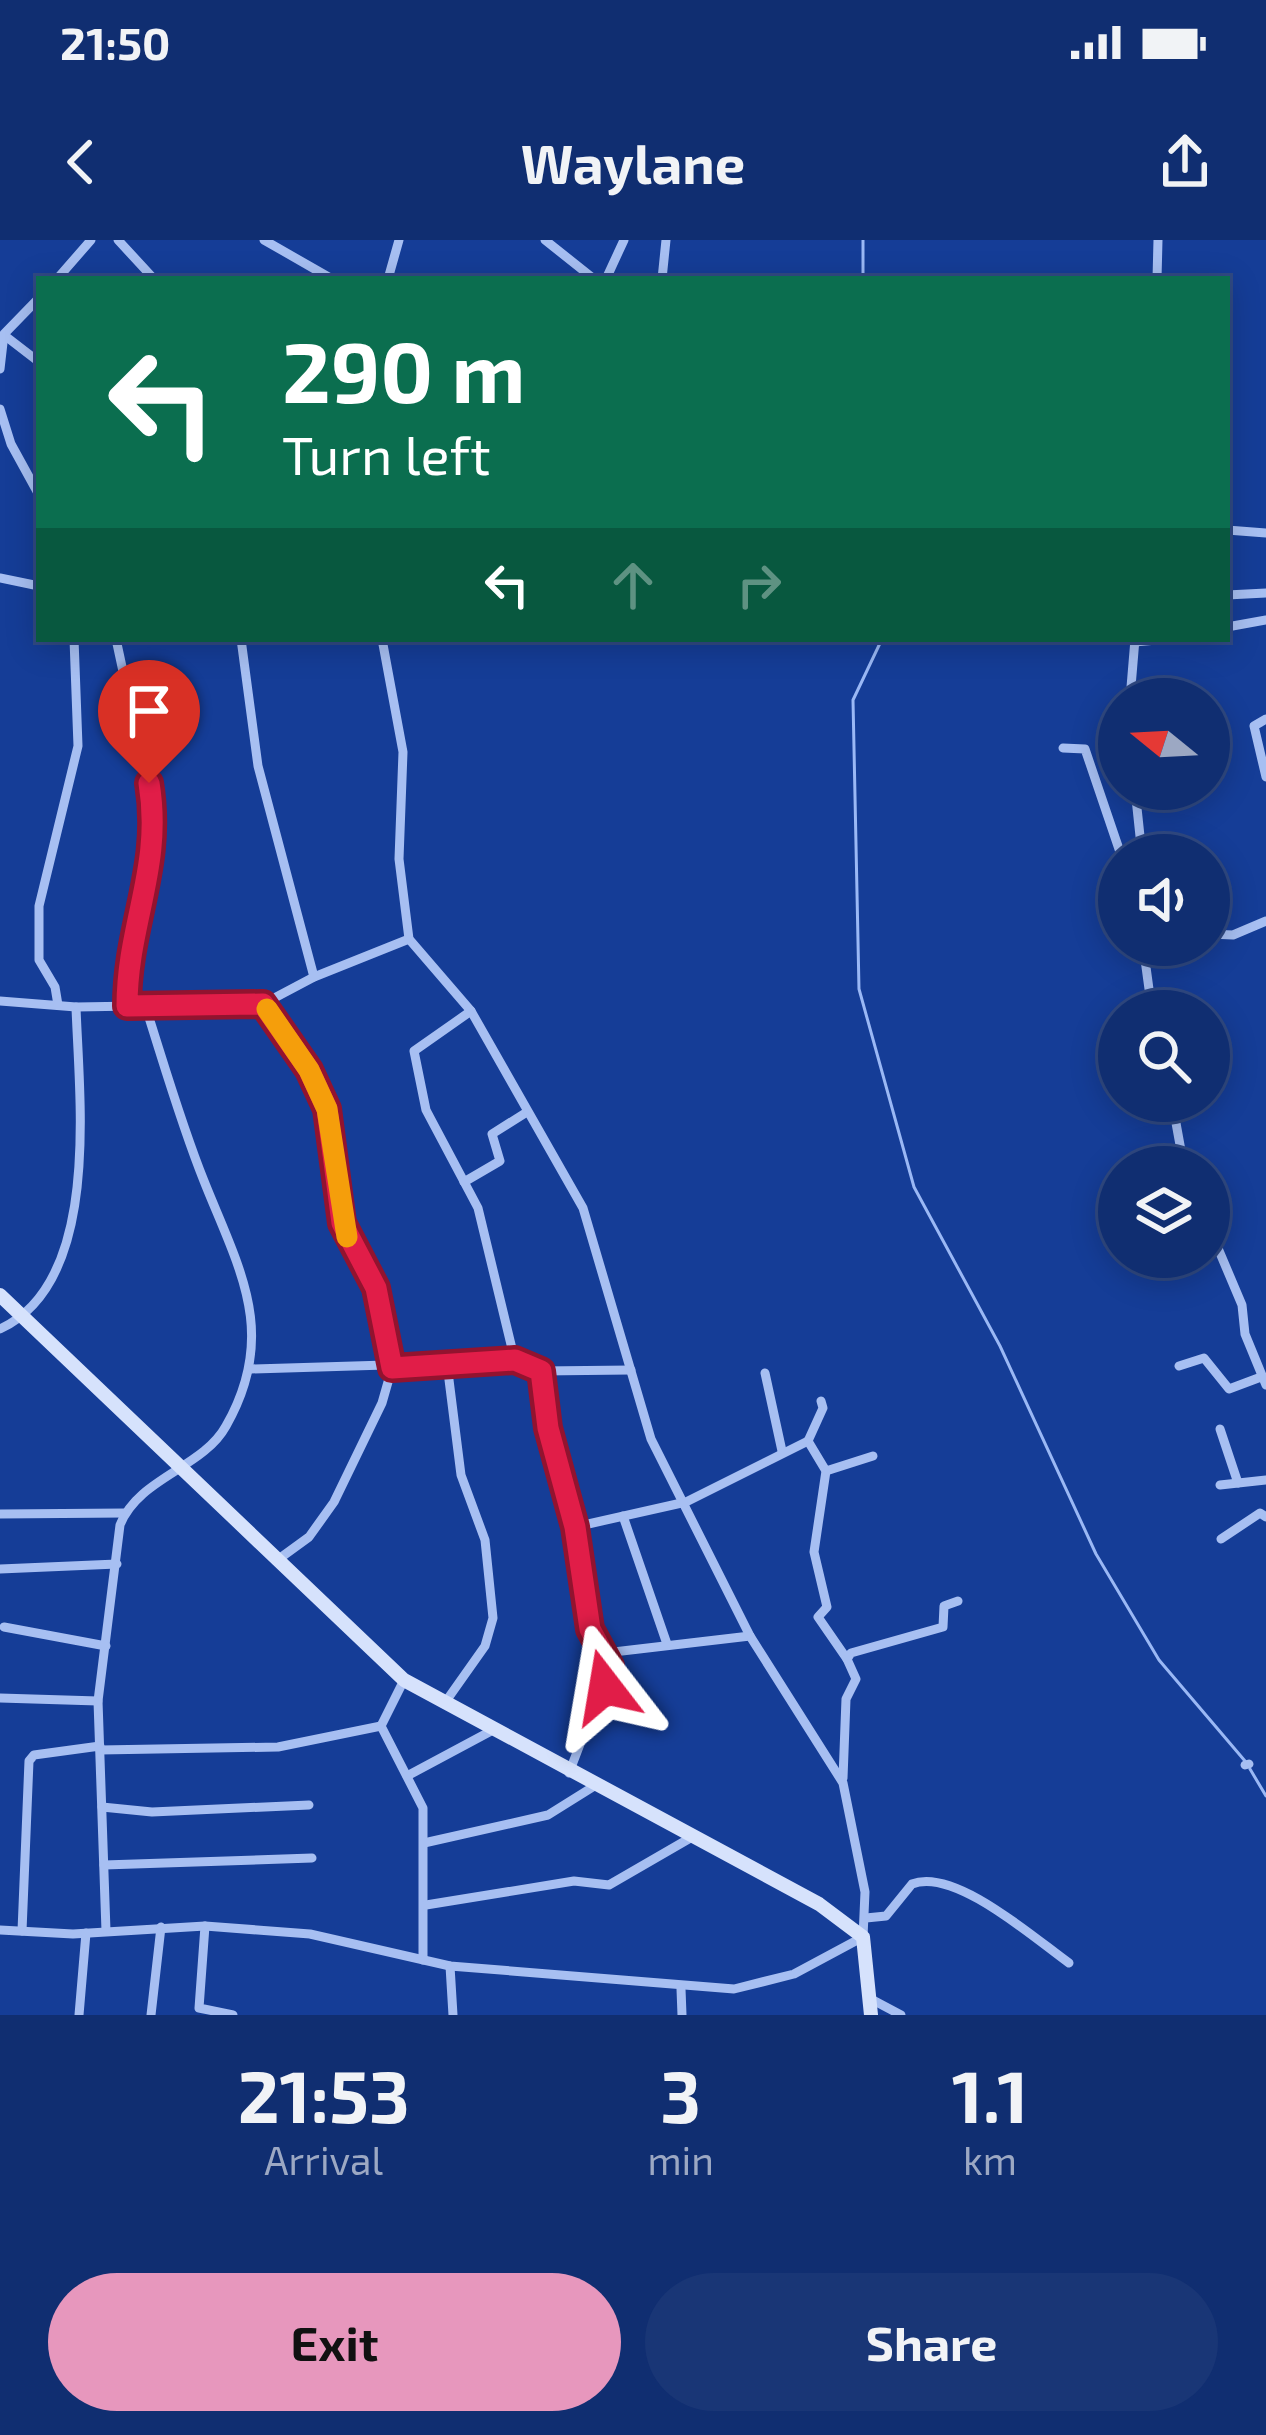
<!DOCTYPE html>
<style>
:root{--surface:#102e71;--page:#193676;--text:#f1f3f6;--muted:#9ca8c3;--line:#304a84;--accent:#e797bd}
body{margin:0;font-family:"Exo 2",sans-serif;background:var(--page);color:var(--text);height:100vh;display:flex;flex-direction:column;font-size:45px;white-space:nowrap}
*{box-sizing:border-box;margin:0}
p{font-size:39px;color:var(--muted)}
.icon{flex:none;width:66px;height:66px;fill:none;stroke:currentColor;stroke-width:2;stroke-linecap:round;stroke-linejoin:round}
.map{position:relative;height:1775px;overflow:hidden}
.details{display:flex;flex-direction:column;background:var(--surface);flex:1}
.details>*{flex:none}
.banner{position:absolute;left:36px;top:36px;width:1194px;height:366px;border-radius:0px;box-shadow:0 6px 30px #0003,0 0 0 3px var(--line);background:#0b6e4f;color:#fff;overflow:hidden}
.needle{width:78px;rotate:288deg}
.tools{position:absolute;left:1098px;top:438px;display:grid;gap:24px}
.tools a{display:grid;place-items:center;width:132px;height:132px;border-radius:50%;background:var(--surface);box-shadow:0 6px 30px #0003,0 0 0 3px var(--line);font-size:60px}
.pin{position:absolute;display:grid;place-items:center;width:102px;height:102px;color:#fff;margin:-123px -51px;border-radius:50% 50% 50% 0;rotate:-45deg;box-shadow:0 0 12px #0007}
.pin .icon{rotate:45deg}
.me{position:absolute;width:132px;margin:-66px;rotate:346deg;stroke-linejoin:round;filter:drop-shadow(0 0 9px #0008)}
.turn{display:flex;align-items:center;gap:42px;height:252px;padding:0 48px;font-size:54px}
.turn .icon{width:156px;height:156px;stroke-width:2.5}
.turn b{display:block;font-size:84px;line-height:102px}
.lanes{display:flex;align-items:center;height:114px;padding:0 48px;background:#0003;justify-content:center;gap:60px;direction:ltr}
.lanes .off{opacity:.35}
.eta{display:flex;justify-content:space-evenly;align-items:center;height:204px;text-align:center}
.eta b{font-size:72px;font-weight:700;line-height:84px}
.button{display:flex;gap:24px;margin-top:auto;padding:24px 48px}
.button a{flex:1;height:138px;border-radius:72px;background:var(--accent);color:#111;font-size:48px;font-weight:700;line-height:138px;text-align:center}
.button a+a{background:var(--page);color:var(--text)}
.status{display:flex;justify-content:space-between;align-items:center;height:84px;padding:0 60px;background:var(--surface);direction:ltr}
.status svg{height:33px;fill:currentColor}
header{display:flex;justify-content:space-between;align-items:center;height:156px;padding:0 48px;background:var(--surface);font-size:54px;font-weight:700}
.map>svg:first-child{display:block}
</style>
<div class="status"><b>21:50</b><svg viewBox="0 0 49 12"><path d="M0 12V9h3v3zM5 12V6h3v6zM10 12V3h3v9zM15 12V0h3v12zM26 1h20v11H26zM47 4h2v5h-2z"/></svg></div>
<header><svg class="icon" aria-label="back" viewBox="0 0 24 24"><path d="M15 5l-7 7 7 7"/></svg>Waylane<svg class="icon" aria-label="share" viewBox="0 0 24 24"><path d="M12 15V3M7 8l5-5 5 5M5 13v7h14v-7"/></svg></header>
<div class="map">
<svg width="1266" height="1775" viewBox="0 0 1266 1775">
<rect width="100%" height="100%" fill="#153d97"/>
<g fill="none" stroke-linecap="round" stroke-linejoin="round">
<!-- stream -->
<g stroke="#9ab8f5" stroke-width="3">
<polyline points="863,0 863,39"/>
<polyline points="882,399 853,460 859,749 914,947 1000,1106 1096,1314 1159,1420 1245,1521"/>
<polyline points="1250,1529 1266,1556"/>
</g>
<!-- street -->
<g stroke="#a7bff2" stroke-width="9">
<polyline points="118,0 154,39"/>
<polyline points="264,0 332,39"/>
<polyline points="545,0 594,39"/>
<polyline points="57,39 91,0"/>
<polyline points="388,39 399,0"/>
<polyline points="606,39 624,0"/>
<polyline points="662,39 666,0"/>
<polyline points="1157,39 1158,0"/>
<polyline points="4,95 39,122"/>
<polyline points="0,129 4,94 39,58"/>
<polyline points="0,169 11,204 39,255"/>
<polyline points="1227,290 1266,293"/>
<polyline points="0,338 39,346"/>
<polyline points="1227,355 1266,353"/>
<polyline points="1227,387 1266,380"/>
<polyline points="116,399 154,575 155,610 130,708 126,766"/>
<polyline points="241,399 258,526 314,737"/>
<polyline points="1135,402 1167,399"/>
<polyline points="1130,459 1135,399"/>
<polyline points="1266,479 1254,486 1266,537"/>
<polyline points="1063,508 1085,509 1121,615"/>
<polyline points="1135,549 1142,615"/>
<polyline points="1209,694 1233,695 1266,681"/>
<polyline points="1143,705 1152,771"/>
<polyline points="0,761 76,767 263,764 314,737 409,699"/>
<polyline points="263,764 309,830 327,869 342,983 376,1048 392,1128 382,1163 334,1262 309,1297 276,1321"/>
<polyline points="58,765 55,747 39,720 39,666 78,506 74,399"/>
<polyline points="471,771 414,811 426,870 478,968 515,1121"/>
<polyline points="1172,861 1184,927"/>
<polyline points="464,942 500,921 492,894 527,872"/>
<polyline points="1209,987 1242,1065 1245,1094 1266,1145"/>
<path d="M 0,1089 C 102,1042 79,858 76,767"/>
<polyline points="1179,1126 1204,1118 1229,1149 1261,1137"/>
<polyline points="251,1129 515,1121 541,1131 631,1130"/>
<polyline points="541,1131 548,1188 575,1287 590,1389 610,1426 569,1533"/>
<polyline points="765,1133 782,1211"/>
<polyline points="821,1161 823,1168 808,1201 826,1231 814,1312 827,1367 818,1377 847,1419"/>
<polyline points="1220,1189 1238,1243"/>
<polyline points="826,1231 873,1216"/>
<polyline points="1220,1245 1266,1240"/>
<polyline points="0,1274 125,1273"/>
<polyline points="623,1276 667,1404"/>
<polyline points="575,1287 686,1262 808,1201"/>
<polyline points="1221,1299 1260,1273 1266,1277"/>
<polyline points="0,1329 117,1324"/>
<polyline points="4,1387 106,1406"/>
<polyline points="605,1413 750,1396"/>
<polyline points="404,1440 381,1486 423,1568 423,1720"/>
<polyline points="0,1458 98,1461"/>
<polyline points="444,1464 485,1406 493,1378 485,1300 461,1235 447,1124"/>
<polyline points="100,1510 278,1507 381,1486"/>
<polyline points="1245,1525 1249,1524"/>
<polyline points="407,1536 493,1490"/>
<polyline points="843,1538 846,1459 856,1439 847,1419 851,1413 943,1387 944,1366 958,1361"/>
<polyline points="102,1567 152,1572 309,1565"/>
<polyline points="424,1603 548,1575 596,1545"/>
<polyline points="104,1625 312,1618"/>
<polyline points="426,1665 574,1641 609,1645 692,1597"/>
<path d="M 866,1678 L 886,1676 L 912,1644 C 954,1627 1034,1698 1069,1723"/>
<polyline points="205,1686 199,1768 233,1775"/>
<polyline points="0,1690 73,1694 205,1686 310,1694 450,1726 734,1749 794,1734 863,1697 865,1652 843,1543 750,1396 651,1199 583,968 471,771 409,699 399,619 403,512 382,399"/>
<polyline points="22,1691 29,1521 34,1515 100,1506"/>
<path d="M 106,1691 L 98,1461 L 120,1285 C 138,1238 203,1228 226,1186 C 279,1093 239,1029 204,941 C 181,884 164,824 145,765"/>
<polyline points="450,1726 453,1775"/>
<polyline points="681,1749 682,1775"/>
<polyline points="869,1758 901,1775"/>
<polyline points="79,1775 86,1693"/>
<polyline points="151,1775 161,1687"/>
</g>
<!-- secondary -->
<polyline stroke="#d6e2fc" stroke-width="14" points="0,1055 404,1440 819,1664 863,1697 871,1775"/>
</g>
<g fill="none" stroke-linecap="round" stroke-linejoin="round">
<!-- route casing -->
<g stroke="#92132f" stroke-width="30">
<path id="route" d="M 149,543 C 163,627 127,684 127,766 L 263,764 L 309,830 L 327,869 L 342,983 L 376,1048 L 392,1128 L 515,1120 L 541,1131 L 548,1188 L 575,1287 L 590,1389 L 610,1426 L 605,1447"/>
</g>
<!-- route -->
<use href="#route" stroke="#e11d48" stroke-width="21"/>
<!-- slow -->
<polyline stroke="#f59e0b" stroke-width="21" points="267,769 309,830 327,869 347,997"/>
</g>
</svg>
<div class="tools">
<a><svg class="needle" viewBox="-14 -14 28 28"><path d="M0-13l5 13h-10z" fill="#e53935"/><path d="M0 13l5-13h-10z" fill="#9ca8c3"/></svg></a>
<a><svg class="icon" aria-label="sound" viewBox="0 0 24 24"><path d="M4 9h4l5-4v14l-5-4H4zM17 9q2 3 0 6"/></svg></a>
<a><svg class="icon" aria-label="search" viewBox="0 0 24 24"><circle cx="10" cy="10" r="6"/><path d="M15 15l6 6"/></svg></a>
<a><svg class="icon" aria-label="layers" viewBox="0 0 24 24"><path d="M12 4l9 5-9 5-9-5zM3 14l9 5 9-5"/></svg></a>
</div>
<div class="pin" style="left:149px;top:543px;background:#d93025"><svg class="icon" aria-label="arrive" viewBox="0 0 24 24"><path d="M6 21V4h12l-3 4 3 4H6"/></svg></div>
<svg class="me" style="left:605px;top:1447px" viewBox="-20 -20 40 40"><path d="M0-17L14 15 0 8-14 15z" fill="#e11d48" stroke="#fff" stroke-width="4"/></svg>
<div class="banner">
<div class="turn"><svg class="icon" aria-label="left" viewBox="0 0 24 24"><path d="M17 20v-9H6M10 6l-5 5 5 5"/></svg><div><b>290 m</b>Turn left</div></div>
<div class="lanes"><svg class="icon" aria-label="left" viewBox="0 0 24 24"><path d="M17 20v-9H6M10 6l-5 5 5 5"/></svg><svg class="icon off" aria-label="ahead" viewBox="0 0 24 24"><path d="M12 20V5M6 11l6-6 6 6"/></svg><svg class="icon off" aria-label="right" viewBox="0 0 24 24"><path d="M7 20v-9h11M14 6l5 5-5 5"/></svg></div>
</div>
</div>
<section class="details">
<div class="eta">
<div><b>21:53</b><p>Arrival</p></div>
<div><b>3</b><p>min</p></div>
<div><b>1.1</b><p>km</p></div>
</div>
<div class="button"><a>Exit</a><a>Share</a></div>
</section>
